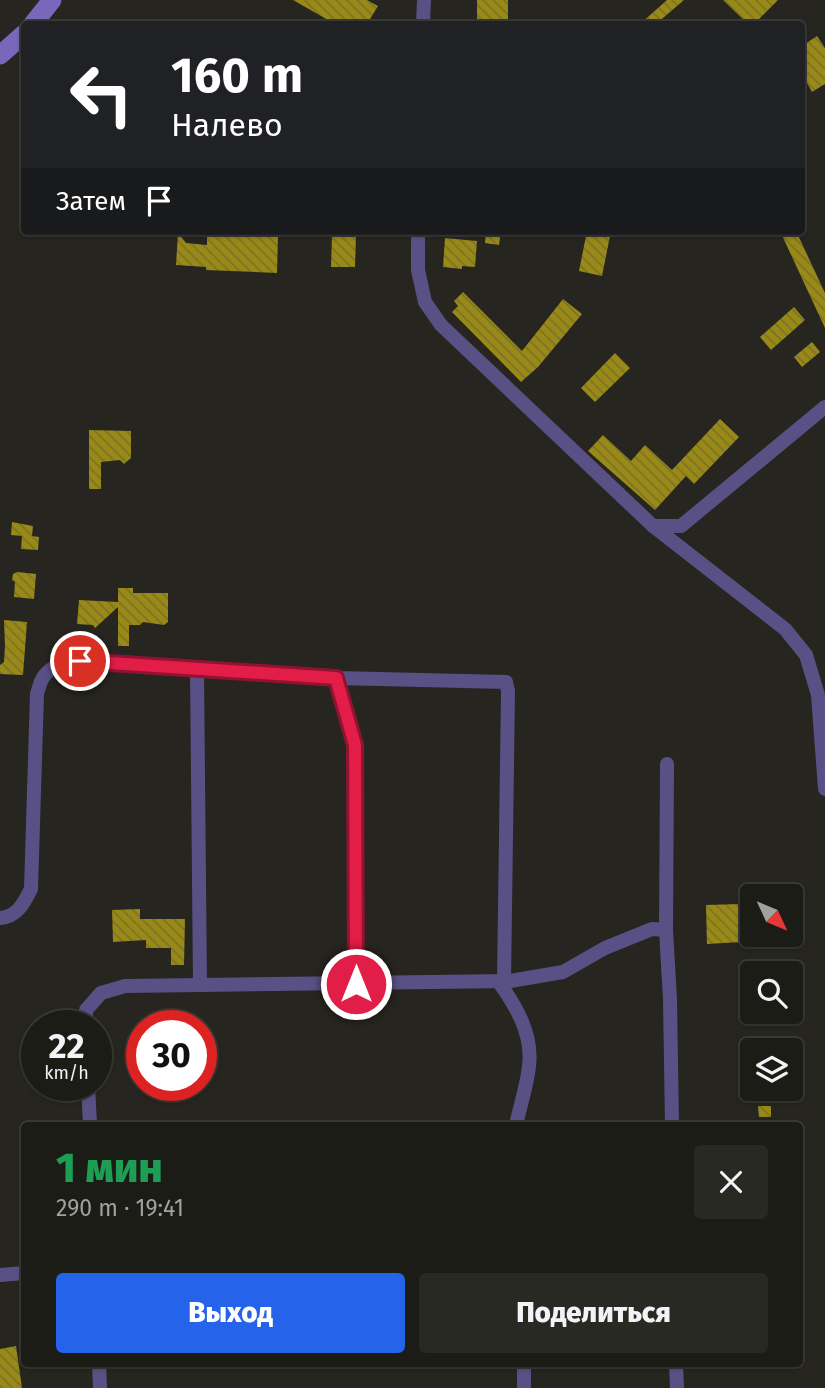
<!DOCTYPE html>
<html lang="ru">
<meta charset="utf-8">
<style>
:root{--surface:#1c1c17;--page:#292924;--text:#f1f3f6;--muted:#a0a1a1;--line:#3a3a36;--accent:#2563eb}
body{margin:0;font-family:"Fira Sans",sans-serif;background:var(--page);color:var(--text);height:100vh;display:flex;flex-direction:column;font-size:26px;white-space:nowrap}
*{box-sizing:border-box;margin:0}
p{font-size:23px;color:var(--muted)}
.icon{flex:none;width:38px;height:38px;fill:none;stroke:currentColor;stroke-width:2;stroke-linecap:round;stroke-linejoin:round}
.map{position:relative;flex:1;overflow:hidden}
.panel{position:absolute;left:21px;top:1122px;width:782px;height:245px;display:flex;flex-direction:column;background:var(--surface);border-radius:7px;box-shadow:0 2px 5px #0004,0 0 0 2px var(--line)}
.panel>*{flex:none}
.hud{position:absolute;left:21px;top:21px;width:784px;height:214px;border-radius:7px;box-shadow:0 2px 5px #0004,0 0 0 2px var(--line);background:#202124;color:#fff;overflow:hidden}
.needle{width:46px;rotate:134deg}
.tools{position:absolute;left:740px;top:884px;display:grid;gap:14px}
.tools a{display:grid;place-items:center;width:63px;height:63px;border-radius:7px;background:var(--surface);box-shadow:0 2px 5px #0004,0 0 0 2px var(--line);font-size:35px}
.speed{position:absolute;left:21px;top:1010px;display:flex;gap:14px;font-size:35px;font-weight:700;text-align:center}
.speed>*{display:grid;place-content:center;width:91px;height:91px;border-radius:50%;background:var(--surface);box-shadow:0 2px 5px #0004,0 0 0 2px var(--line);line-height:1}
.speed small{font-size:18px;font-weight:400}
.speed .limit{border:10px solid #d22;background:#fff;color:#111}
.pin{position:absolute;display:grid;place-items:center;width:60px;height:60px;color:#fff;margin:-30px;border:4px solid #fff;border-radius:50%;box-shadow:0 2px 7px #0007}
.me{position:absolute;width:77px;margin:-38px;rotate:0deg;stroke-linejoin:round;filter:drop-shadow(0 0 5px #0008)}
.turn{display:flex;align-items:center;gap:24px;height:147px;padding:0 35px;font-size:32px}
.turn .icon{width:91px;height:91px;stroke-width:2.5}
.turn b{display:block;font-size:49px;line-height:60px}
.then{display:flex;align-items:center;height:66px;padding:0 35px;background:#0003;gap:14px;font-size:26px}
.round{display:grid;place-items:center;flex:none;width:74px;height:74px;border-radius:7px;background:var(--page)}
.summary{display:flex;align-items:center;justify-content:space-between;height:119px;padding:0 35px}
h1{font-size:42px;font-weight:800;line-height:52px;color:#1e9e55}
.cta{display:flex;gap:14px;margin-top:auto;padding:14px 35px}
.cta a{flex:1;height:80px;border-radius:7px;background:var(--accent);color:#fff;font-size:28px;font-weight:800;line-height:80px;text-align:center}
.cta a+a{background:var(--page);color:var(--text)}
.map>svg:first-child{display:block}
</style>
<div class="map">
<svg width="825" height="1388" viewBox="0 0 825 1388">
<defs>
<pattern id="building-back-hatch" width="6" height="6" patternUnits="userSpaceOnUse" patternTransform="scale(1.75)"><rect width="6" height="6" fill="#998917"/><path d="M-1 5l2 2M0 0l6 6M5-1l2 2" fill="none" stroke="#7d7228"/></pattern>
</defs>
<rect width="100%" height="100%" fill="#26251f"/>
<!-- building -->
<g fill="url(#building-back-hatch)">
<polygon points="293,0 367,0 378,6 367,24 325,24 328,20"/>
<rect x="477" y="0" width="31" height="24"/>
<polygon points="667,0 684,0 656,24 640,24"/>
<polygon points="723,0 778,0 754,24 748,24"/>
<polygon points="817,36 825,48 825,84 812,92 802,74 802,46"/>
<polygon points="486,231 501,231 499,245 485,243"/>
<polygon points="587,231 611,231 602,276 579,271"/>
<polygon points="780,231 796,231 825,293 825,328"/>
<polygon points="178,233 186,243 207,245 207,234 278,236 277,273 206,270 206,267 176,265"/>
<polygon points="332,235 356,236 355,267 331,267"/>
<polygon points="445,238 477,241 475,267 462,266 462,269 443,267"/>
<polygon points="463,292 522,351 563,299 582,314 538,367 521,382 452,312 458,306 454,301"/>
<polygon points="794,307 805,320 771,350 760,337"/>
<polygon points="812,342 820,352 802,367 794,357"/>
<polygon points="615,353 630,368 595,402 581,388"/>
<polygon points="720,419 739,437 694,484 686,476 655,510 588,451 603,435 631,461 645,445 672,470"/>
<polygon points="89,430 131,431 131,458 124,464 120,460 101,462 101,489 89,489"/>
<polygon points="12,522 33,526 32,536 39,537 38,550 21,549 22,536 11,535"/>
<polygon points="17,572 36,574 34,599 14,597 15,582 12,580 13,574"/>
<polygon points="118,588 133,588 133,593 168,593 168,622 164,625 143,622 140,625 129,625 129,646 118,646 118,607 95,628 93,625 77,624 79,600 118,602"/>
<polygon points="4,620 27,622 23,675 0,674 0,665 4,662 5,646"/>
<polygon points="740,904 741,942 707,944 706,905"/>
<polygon points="140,909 140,919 185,919 184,965 171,965 171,948 146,948 146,940 113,942 112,910"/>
<polygon points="758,1106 771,1106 771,1117 759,1117"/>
<polygon points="16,1346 22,1388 0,1388 0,1349"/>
</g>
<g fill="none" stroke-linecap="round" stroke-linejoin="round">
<!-- street -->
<g stroke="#595185" stroke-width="14">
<polyline points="423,24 424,0"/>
<polyline points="418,231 418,270 425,302 441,325 653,526 785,629 806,655 818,695 825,789"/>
<polyline points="653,526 681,526 825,407"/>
<polyline points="197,670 336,678 506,682 508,691 504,981"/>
<polyline points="336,678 355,745 356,984"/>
<polyline points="667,764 666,930 670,999 672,1125"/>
<path d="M 0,918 C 17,917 24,903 31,889 L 37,694 C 40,684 41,677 50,670 C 72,652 166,667 197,670 L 200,985"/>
<path d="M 498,981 C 516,1006 533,1034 529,1066 C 527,1086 520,1106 516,1125"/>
<polyline points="86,1026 86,1010 101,993 125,986 510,981 563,972 605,948 652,929 666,930"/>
<polyline points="88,1085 90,1125"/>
<polyline points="0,1275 24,1273"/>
<polyline points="99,1363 100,1388"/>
<polyline points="524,1363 524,1388"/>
<polyline points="676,1363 677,1388"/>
</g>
<!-- secondary -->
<g stroke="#7768bb" stroke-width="19">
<polyline points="33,24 52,0"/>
<polyline points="0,55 24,34"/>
</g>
</g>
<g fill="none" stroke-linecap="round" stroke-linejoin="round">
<!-- route casing -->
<g stroke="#92132f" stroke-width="18">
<polyline id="route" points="80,661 336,678 355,745 356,984"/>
</g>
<!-- route -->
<use href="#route" stroke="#e11d48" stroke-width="12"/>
</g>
</svg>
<div class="tools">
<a><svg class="needle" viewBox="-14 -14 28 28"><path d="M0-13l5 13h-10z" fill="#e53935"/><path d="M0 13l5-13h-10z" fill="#a0a1a1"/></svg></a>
<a><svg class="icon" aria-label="search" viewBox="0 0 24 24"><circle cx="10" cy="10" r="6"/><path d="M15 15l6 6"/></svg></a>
<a><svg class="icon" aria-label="layers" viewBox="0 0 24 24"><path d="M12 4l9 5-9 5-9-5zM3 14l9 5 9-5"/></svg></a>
</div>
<div class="speed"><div>22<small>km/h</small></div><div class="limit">30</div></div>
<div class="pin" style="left:80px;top:661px;background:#d93025"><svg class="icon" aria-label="arrive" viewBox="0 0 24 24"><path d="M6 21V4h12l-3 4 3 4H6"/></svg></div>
<svg class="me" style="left:356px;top:984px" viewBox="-20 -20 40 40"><circle r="17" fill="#e11d48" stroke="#fff" stroke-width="3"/><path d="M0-11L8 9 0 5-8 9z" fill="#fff"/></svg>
<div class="hud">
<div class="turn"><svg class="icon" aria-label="left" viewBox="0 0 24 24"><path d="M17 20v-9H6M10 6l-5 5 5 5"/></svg><div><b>160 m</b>Налево</div></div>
<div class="then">Затем<svg class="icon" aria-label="arrive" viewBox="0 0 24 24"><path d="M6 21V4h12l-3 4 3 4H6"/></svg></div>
</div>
<section class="panel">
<div class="summary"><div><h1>1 мин</h1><p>290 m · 19:41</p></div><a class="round"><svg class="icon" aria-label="close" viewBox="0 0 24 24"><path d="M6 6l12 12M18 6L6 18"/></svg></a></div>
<div class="cta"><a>Выход</a><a>Поделиться</a></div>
</section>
</div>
